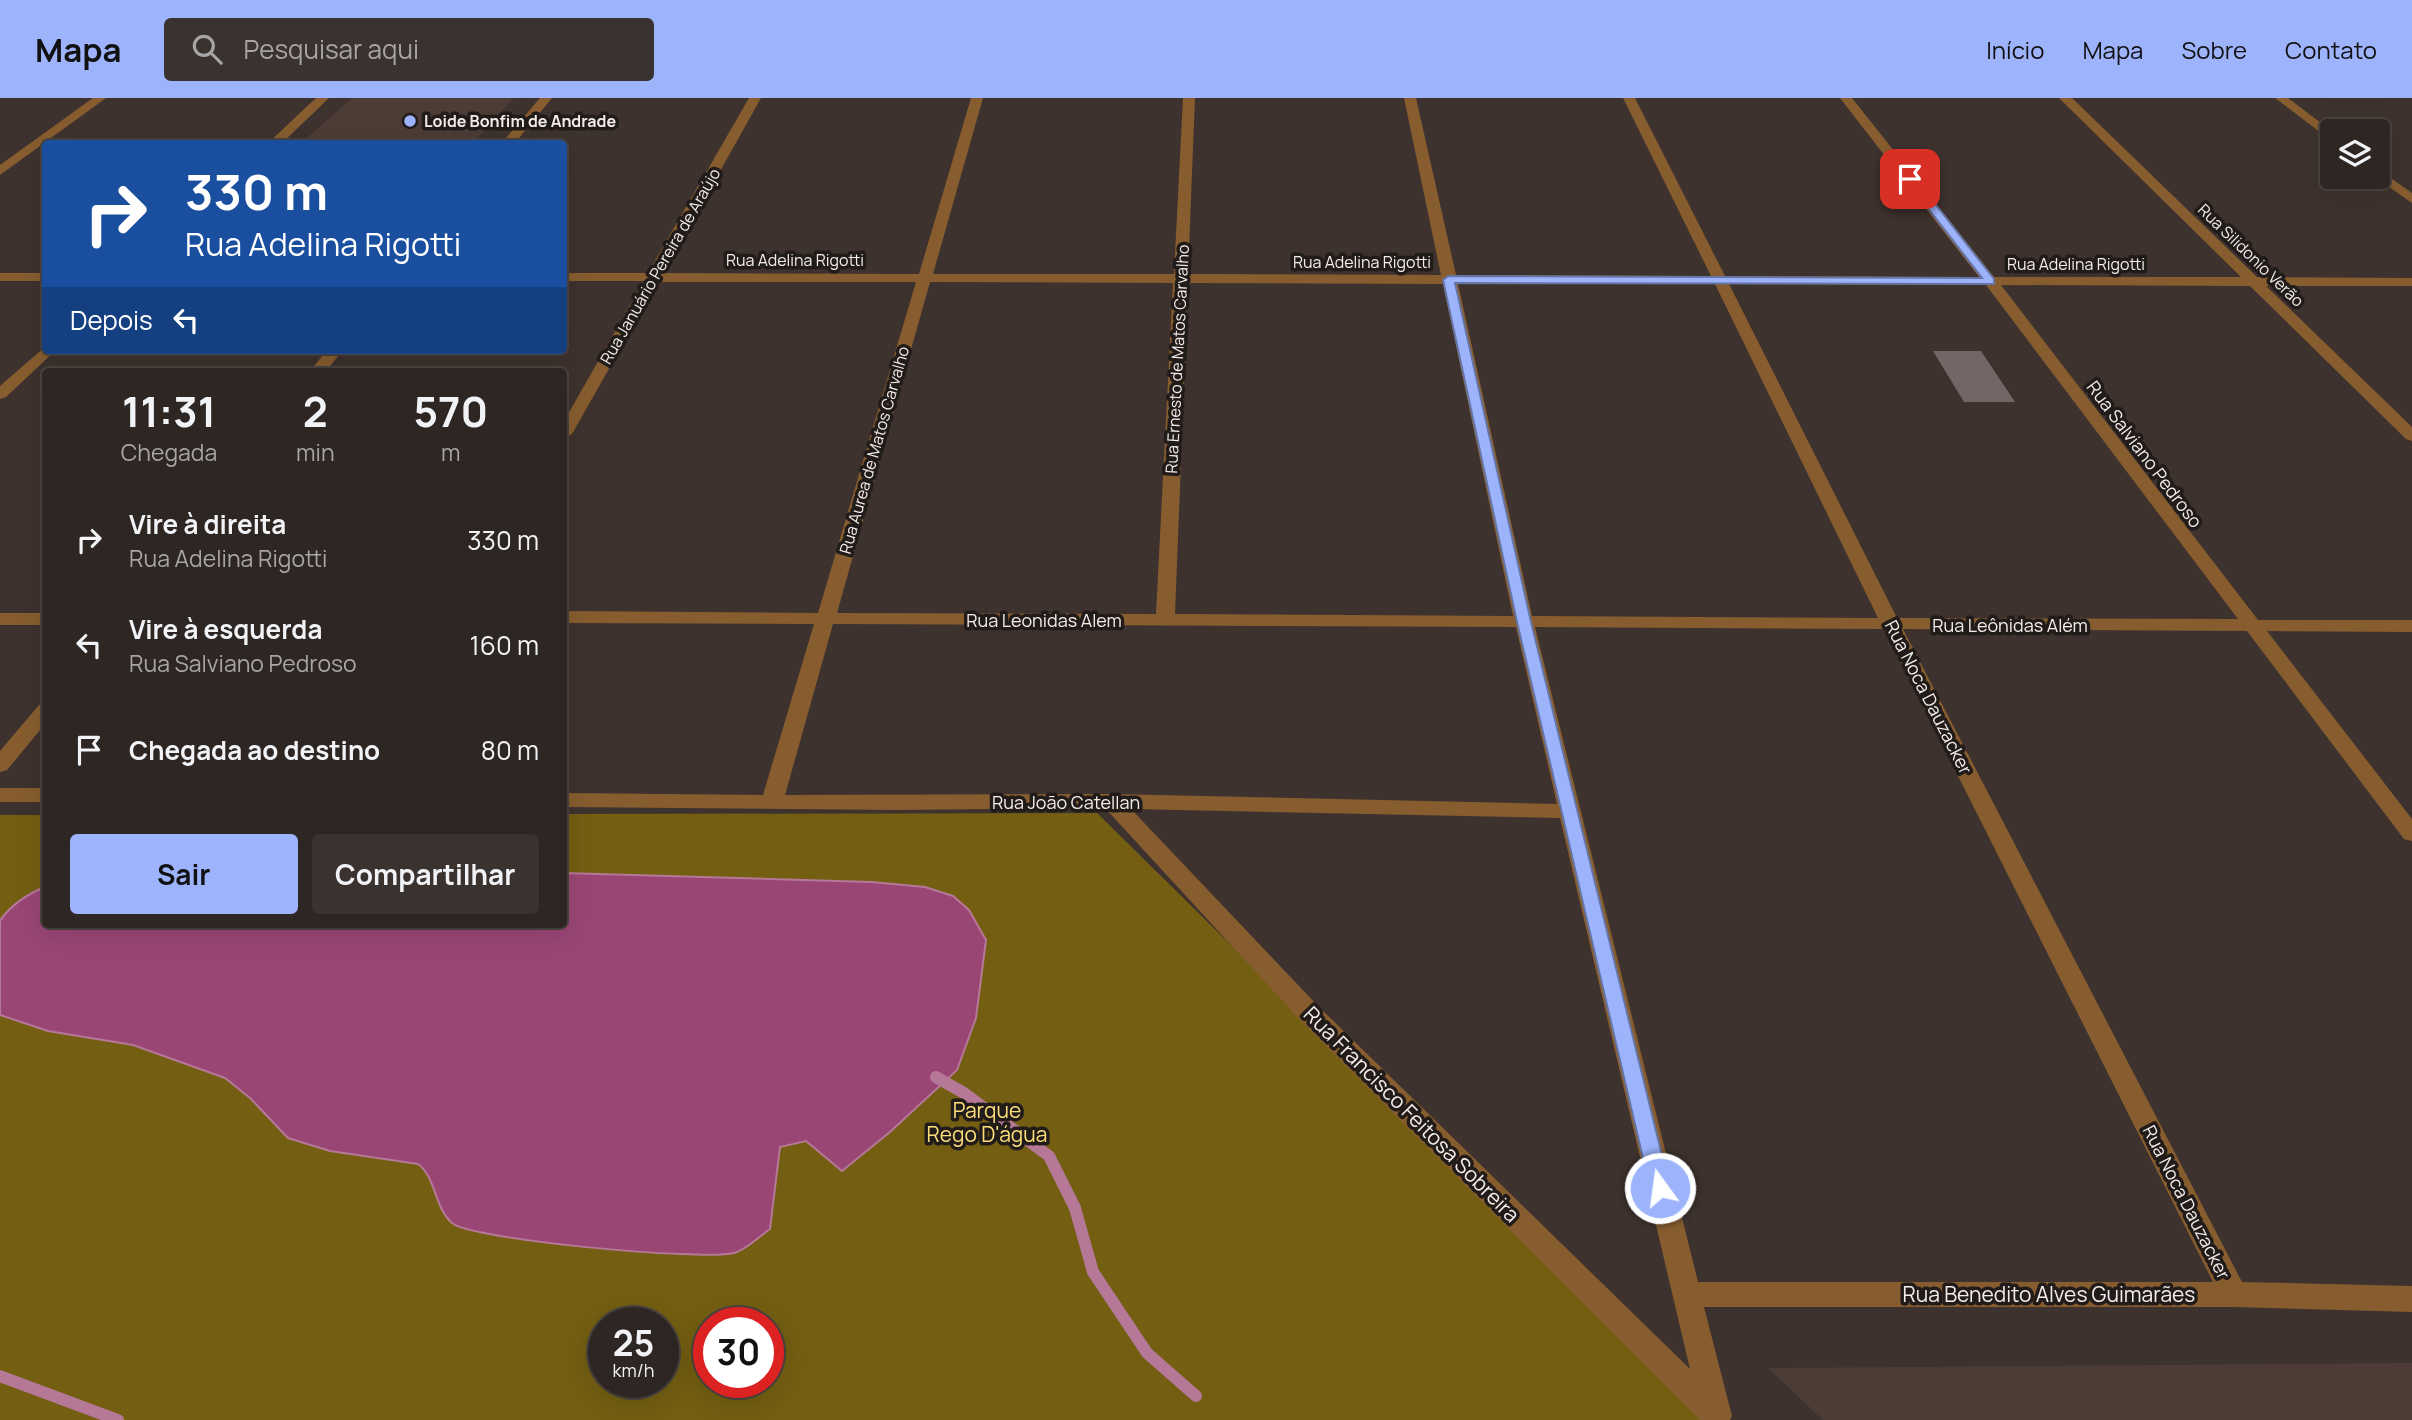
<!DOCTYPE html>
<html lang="pt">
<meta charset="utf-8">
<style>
:root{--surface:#2e2622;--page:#3a322f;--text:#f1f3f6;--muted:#a7a5a5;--line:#494340;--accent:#9db4fd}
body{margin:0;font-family:Manrope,sans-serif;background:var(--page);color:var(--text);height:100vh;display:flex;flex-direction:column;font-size:26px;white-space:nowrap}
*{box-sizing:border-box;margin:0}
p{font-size:23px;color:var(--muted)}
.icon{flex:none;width:38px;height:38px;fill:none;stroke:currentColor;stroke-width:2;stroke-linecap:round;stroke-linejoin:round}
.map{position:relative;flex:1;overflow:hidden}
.panel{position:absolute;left:42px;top:270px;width:525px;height:560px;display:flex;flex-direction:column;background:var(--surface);border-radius:7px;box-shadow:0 7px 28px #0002,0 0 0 2px var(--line)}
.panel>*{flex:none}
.banner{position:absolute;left:42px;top:42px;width:525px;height:214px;border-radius:7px;box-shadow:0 7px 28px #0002,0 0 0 2px var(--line);background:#1a4fa0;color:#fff;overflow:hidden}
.controls{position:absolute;left:2320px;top:21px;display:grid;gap:14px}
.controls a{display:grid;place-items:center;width:70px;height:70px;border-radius:7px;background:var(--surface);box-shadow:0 7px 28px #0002,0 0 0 2px var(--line);font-size:35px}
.speed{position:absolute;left:588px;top:1209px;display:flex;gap:14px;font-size:35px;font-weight:700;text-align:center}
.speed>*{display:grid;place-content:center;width:91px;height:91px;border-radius:50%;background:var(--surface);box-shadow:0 7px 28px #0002,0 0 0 2px var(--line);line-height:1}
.speed small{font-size:18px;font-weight:400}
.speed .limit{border:10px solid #d22;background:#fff;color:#111}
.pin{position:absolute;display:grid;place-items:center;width:60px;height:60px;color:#fff;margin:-30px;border-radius:14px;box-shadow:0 4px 10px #0006}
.me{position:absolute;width:77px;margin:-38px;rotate:346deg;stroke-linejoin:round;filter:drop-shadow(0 0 5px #0008)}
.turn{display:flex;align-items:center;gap:24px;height:147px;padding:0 28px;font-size:32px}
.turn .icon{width:91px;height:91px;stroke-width:2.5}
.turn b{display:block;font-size:49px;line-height:60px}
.then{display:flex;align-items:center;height:66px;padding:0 28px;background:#0003;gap:14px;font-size:26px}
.eta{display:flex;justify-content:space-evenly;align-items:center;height:119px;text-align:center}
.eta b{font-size:42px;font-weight:700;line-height:49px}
.action{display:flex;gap:14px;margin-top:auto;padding:14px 28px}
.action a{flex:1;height:80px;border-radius:7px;background:var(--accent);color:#111;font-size:28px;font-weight:700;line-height:80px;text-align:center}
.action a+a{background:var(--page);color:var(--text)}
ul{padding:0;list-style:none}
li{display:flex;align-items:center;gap:21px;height:105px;padding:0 28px}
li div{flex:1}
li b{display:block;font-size:26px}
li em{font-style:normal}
header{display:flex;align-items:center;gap:42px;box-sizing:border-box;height:98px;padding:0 35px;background:var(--accent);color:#111}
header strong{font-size:33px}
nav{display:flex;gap:38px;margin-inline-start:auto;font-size:24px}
.search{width:490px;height:63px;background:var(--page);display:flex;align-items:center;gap:18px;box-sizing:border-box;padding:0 24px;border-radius:7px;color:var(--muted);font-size:26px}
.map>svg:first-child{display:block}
</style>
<header>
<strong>Mapa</strong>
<div class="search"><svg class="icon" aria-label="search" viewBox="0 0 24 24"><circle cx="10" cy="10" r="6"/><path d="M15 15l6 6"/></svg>Pesquisar aqui</div>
<nav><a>Início</a><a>Mapa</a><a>Sobre</a><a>Contato</a></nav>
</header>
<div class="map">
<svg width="2412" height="1322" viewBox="0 0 2412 1322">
<rect width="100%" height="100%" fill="#3e322e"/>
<!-- built -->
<g fill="#4d3c36">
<polygon points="352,0 514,0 473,45 301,45"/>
<polygon points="2412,1265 2412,1322 1823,1322 1768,1270"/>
</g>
<!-- green -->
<path fill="#735e11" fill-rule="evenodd" d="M 1097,715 L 1714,1322 L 0,1322 L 0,717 L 45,717 L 46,826 L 564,826 L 564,716 ZM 604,1225 L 663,1225 L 663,1284 L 604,1284 ZM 709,1225 L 768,1225 L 768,1284 L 709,1284 Z"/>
<!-- water -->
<path fill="#9a4674" stroke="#b57897" stroke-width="2" d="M 564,775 L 872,784 L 925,789 L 953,798 L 969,812 L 986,842 L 976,920 L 957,972 L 890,1034 L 842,1073 L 806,1043 L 780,1049 L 770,1131 C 760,1138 746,1152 734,1155 C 704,1163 472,1142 452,1125 C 434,1109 436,1079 418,1066 L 330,1053 L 288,1040 L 250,1000 L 225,980 L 133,947 L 48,933 L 0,917 L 0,823 C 9,808 29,795 45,789 L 46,826 L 564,826 Z"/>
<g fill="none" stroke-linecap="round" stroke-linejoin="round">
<!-- stream -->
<g stroke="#b57897" stroke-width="12">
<polyline points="936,979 964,995 1049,1058 1075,1110 1093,1174 1147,1255 1196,1298"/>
<polyline points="0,1278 118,1322"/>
</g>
</g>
<!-- building -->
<polygon fill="#746667" points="1933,253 1981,253 2015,304 1964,304"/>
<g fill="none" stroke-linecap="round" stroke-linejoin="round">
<!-- minor -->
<g fill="#875d2f" fill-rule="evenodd">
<polygon points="93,0 106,0 0,77 0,67"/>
<polygon points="316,0 329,0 281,46 267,46"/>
<polygon points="540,0 552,0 514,46 501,46"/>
<path d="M 749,0 L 761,0 L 663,175 L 919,176 L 971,0 L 983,0 L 933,176 L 1174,176 L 1183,0 L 1195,0 L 1188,176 L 1441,177 L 1404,0 L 1416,0 L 1456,177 L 1711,178 L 1623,0 L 1635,0 L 1725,178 L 1979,179 L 1840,0 L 1852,0 L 1994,179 L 2241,179 L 2059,0 L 2072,0 L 2257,179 L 2412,180 L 2412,188 L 2266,188 L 2412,329 L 2412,343 L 2406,341 L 2250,188 L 2001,187 L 2258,522 L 2412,522 L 2412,534 L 2267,533 L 2412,721 L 2412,743 L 2404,741 L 2247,533 L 1903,531 L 2242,1184 L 2412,1188 L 2412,1214 L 2234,1209 L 1704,1209 L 1732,1318 L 1730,1322 L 1700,1322 L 1301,923 L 1105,710 L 898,712 L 564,709 L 564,695 L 763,697 L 814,526 L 564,525 L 564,513 L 818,515 L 916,184 L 658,184 L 572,336 L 564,341 L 564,323 L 644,183 L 564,183 L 564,175 L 648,175 ZM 930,184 L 1173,185 L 1156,516 L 837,515 ZM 1188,185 L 1443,186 L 1513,518 L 1175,516 ZM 1458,186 L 1715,186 L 1878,520 L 1532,518 ZM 1729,186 L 1986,187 L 2238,521 L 1897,520 ZM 833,526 L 1516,529 L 1557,706 L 1111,696 L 785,697 ZM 1535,529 L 1884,531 L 2213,1184 L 1698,1184 ZM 1131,711 L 1560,720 L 1690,1271 L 1319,909 Z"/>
<polygon points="2275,0 2288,0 2333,34 2333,44"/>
<polygon points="2378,71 2412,95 2412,105 2375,79 2378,79"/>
<rect x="0" y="175" width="46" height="8"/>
<polygon points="46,248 46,252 56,252 6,299 0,301 0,288"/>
<polygon points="327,252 343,252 326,273 310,273"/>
<rect x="0" y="515" width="46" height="12"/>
<polygon points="46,605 46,625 7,672 0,674 0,653 39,607"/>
<rect x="0" y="690" width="46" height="14"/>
</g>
</g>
<!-- route -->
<polygon fill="#9db4fd" stroke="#6675a4" stroke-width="2" points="1907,79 1914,79 1994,181 1994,186 1455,185 1531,524 1670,1090 1667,1096 1660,1098 1653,1096 1650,1090 1517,524 1443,182 1448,178 1982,180 1907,83"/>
<!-- markers -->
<circle fill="#9db4fd" stroke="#211c1a" stroke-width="2.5" cx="410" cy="23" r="7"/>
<g text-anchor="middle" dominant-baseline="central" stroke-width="7" stroke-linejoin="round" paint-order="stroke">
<!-- far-poi labels -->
<g font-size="16" font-weight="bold" fill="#f3ece9" stroke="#211c1a" text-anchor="start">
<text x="424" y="23">Loide Bonfim de Andrade</text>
</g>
<!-- far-street labels -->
<g font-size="16" fill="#f3ece9" stroke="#211c1a">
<text transform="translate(2251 157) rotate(44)">Rua Silidonio Verão</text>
<text x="795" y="162">Rua Adelina Rigotti</text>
<text x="1362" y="164">Rua Adelina Rigotti</text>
<text x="2076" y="166">Rua Adelina Rigotti</text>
<text transform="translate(660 168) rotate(-60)">Rua Januário Pereira de Araújo</text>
<text transform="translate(1177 261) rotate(-87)">Rua Ernesto de Matos Carvalho</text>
<text transform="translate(874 352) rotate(-74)">Rua Aurea de Matos Carvalho</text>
</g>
<!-- street labels -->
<g font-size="18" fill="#f3ece9" stroke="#211c1a">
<text transform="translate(2145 356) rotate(53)">Rua Salviano Pedroso</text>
<text x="1044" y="522">Rua Leonidas Alem</text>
<text x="2010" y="527">Rua Leônidas Além</text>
<text transform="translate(1929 599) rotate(63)">Rua Noca Dauzacker</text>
<text x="1066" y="704">Rua João Catellan</text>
<text transform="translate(2187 1104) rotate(63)">Rua Noca Dauzacker</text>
</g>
<!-- near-park labels -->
<g font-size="21" fill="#fdde7b" stroke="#211c1a">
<text x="987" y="1012">Parque<tspan x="987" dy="24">Rego D'água</tspan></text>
</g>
<!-- near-street labels -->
<g font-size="21" fill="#f3ece9" stroke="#211c1a">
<text transform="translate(1412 1016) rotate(45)">Rua Francisco Feitosa Sobreira</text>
<text x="2049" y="1196">Rua Benedito Alves Guimarães</text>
</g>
</g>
</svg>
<div class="controls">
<a><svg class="icon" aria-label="layers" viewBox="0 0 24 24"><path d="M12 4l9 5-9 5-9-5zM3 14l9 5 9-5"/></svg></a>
</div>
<div class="speed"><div>25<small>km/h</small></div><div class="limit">30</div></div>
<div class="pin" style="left:1910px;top:81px;background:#d93025"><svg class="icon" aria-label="arrive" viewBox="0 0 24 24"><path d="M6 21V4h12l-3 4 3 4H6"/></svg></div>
<svg class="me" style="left:1660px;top:1090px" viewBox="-20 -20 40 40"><circle r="17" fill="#9db4fd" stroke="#fff" stroke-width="3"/><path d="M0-11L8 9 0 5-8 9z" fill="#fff"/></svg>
<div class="banner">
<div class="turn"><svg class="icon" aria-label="right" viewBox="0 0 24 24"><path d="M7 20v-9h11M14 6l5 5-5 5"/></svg><div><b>330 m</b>Rua Adelina Rigotti</div></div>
<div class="then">Depois<svg class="icon" aria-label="left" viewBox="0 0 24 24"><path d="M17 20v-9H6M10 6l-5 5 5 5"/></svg></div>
</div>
<section class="panel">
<div class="eta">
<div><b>11:31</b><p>Chegada</p></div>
<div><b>2</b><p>min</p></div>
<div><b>570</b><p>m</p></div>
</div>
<ul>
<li><svg class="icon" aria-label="right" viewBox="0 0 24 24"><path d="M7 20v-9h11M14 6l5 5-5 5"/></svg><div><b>Vire à direita</b><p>Rua Adelina Rigotti</p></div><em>330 m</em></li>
<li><svg class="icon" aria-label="left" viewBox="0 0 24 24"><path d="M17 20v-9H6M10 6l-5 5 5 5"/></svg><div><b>Vire à esquerda</b><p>Rua Salviano Pedroso</p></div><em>160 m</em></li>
<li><svg class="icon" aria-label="arrive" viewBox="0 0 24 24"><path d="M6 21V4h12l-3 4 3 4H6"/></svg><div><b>Chegada ao destino</b></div><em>80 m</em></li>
</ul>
<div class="action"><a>Sair</a><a>Compartilhar</a></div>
</section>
</div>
